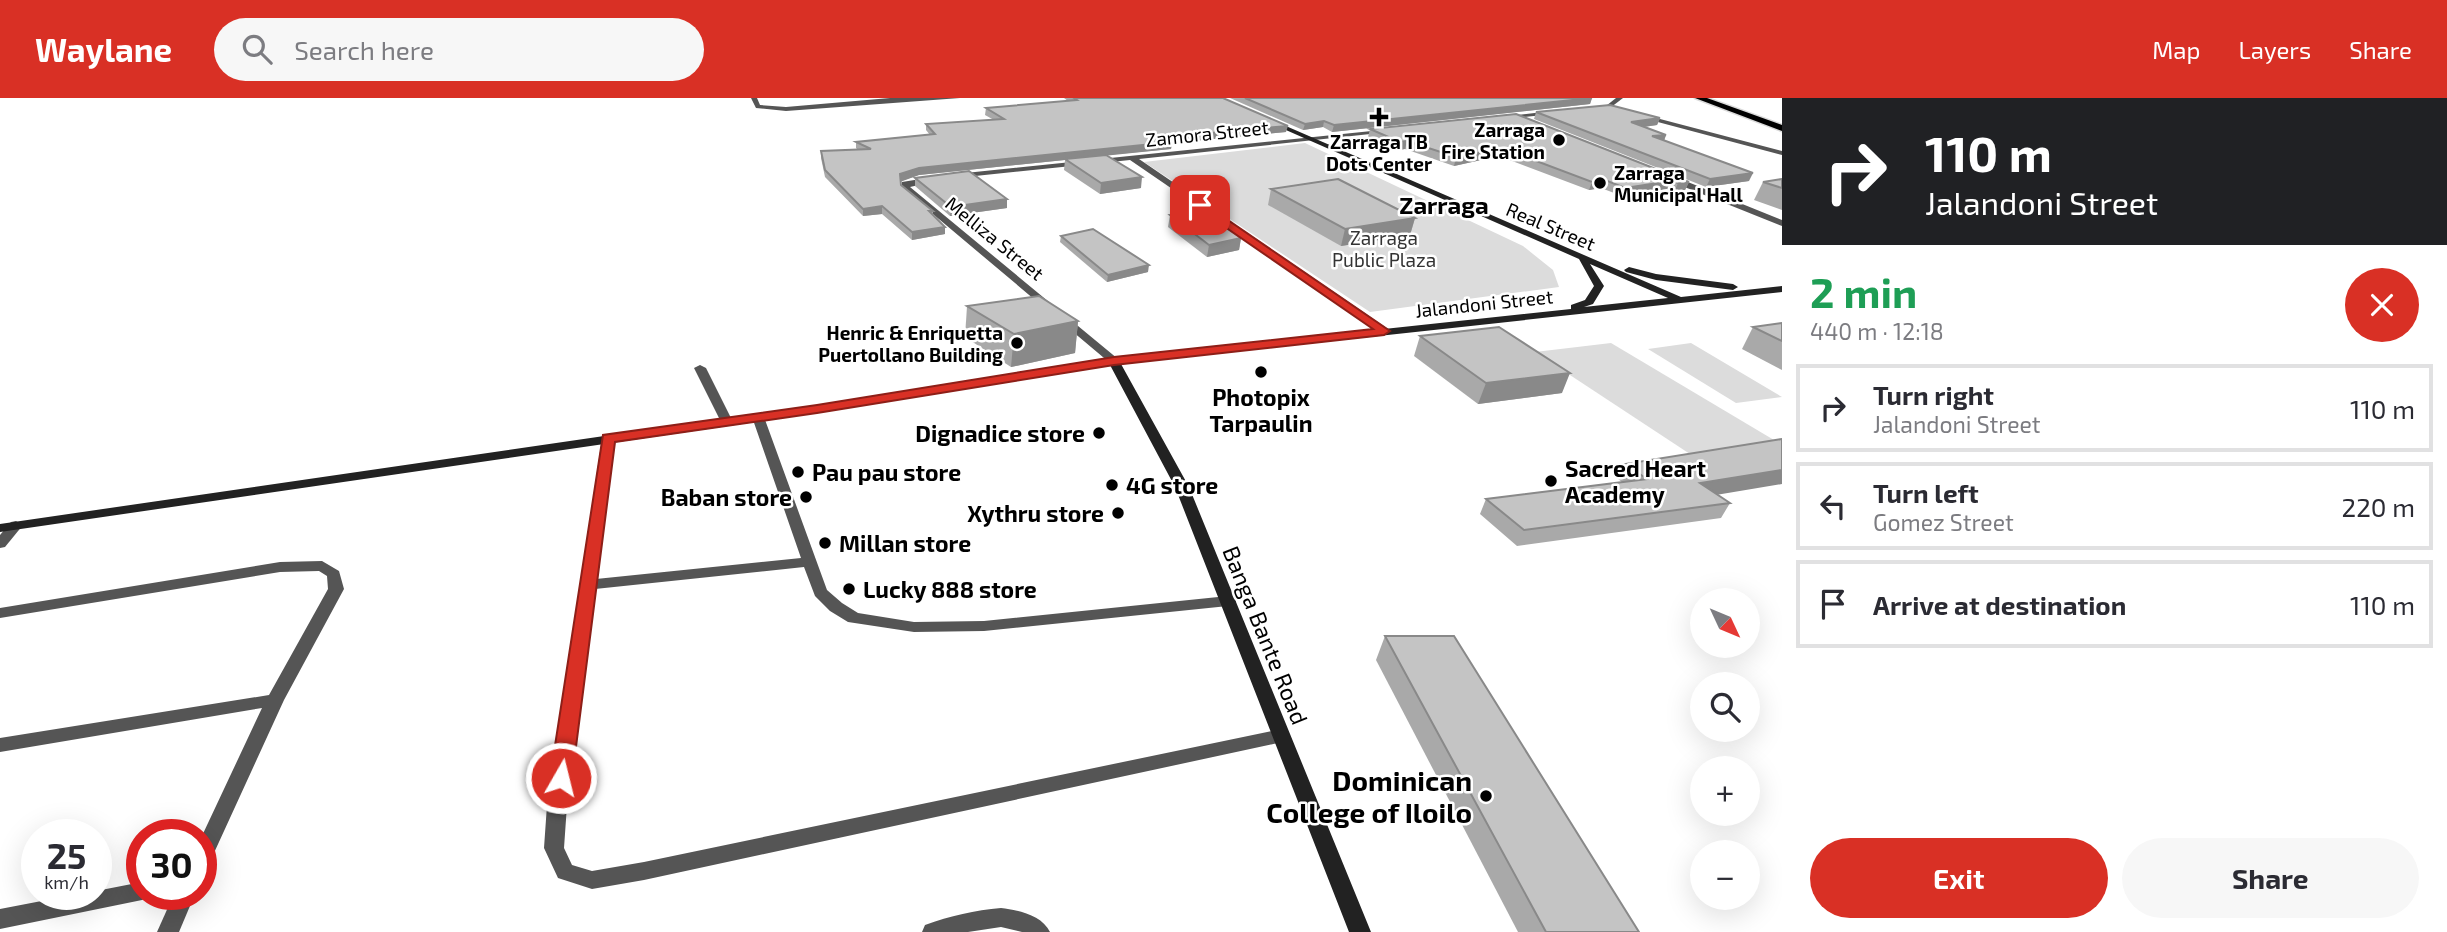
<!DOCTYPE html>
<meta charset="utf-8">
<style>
:root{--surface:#fff;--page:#f7f7f7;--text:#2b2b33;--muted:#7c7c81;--line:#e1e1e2;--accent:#d93025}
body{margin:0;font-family:"Exo 2",sans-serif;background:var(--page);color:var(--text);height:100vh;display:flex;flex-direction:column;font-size:26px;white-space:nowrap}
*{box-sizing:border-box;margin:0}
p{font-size:23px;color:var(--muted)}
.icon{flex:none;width:38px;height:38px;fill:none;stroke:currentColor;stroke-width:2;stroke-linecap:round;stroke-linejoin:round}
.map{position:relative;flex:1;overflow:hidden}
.details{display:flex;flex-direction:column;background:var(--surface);width:665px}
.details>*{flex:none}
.guide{background:#202124;color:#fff;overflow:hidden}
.needle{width:46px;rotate:134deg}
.controls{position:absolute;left:1690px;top:490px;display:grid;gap:14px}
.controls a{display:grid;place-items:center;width:70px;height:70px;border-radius:50%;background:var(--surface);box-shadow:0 7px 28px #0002;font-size:35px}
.speed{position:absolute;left:21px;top:721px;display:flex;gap:14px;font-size:35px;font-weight:700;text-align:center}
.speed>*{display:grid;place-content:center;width:91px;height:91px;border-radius:50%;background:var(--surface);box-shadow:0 7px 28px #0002;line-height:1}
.speed small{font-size:18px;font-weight:400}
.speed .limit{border:10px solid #d22;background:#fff;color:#111}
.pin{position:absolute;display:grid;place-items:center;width:60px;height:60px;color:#fff;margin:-30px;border-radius:14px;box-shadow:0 4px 10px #0006}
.me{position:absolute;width:77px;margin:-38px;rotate:8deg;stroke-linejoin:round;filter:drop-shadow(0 0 5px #0008)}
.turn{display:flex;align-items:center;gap:24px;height:147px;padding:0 28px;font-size:32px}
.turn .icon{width:91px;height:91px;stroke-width:2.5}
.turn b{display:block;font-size:49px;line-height:60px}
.round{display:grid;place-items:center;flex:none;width:74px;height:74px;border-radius:37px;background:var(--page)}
.overview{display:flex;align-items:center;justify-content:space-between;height:119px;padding:0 28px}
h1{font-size:42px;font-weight:700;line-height:52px;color:#1e9e55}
.action{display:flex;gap:14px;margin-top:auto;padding:14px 28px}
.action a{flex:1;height:80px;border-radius:42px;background:var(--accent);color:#fff;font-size:28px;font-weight:700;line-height:80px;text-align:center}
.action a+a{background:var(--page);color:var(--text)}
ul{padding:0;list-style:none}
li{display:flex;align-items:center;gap:21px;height:88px;margin:0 14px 10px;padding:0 14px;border:4px solid var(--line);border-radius:0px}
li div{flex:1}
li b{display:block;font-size:26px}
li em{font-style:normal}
header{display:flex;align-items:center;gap:42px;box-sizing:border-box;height:98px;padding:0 35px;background:var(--accent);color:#fff}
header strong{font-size:33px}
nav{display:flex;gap:38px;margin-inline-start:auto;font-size:24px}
.search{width:490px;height:63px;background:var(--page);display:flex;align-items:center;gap:18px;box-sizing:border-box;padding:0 24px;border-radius:38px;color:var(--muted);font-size:26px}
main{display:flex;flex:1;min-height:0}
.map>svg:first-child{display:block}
</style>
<header>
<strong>Waylane</strong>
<div class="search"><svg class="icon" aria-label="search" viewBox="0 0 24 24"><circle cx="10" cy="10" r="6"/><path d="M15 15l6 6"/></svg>Search here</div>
<nav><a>Map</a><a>Layers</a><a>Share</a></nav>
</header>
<main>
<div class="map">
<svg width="1782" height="834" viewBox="0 0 1782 834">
<rect width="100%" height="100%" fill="#fff"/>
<!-- green -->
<g fill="#dcdcdc">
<polygon points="1305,45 1523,148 1553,172 1559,189 1370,214 1144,64"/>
<polygon points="1611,245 1779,345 1693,358 1535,254"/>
<polygon points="1691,245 1782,299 1736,305 1648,251"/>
</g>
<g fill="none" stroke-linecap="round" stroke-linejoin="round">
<!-- primary casing -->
<g stroke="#dbdbdb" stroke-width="3">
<polygon id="primary" points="1695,0 1707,0 1782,27 1782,33"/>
</g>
<!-- street -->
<g fill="#555" fill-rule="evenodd">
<polygon points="751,0 757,0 760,7 786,9 890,0 960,0 786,13 756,10"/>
<polygon points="1616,0 1623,0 1610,10 1606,10 1606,8"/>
<polygon points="1552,13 1554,16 1503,21 1500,19"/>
<polygon points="1641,16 1782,53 1782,57 1639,19"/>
<polygon points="1391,31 1389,34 1139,61 1388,231 1388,235 1384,236 1130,62 956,80 952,78 956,76"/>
<polygon points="1667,78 1673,78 1782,122 1782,128 1667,82"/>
<polygon points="933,79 936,79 936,83 910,89 1118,261 1118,265 1110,265 902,90 902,84"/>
<polygon points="700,267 706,270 733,324 731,327 727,328 721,324 694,270"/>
<polygon points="758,315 764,319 827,492 842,505 858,515 914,524 984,523 1228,498 1234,499 1236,503 1234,507 1228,508 984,533 914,534 848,524 830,513 815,498 804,469 595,491 567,707 564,750 572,767 592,773 644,764 1281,631 1287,633 1290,638 1287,643 644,782 592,791 558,780 544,750 547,707 602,340 608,336 614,340 596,481 801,460 752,319"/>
<polygon points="16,423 23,427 5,449 0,450 0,437 11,424"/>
<polygon points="322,463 339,473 344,491 284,602 208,768 201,771 201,740 262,610 0,654 0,640 269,597 328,491 327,478 319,473 280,474 0,520 0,510 280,464"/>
<polygon points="142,784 142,796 151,796 149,799 142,802 0,831 0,811 78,796 96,796 96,793"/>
<polygon points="174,796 195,796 179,834 157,834"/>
<path d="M 1001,810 C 1018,812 1042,817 1050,834 L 1022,834 L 1001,829 L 968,834 L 922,834 L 925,827 C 950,818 975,812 1001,810 Z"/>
</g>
<!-- secondary -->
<g fill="#222" fill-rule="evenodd">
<path d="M 1268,22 L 1272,22 L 1681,199 L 1782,188 L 1782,194 L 1121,266 L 1189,389 L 1371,834 L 1349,834 L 1175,389 L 1110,267 L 817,315 L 0,434 L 0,426 L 817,307 L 1114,260 L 1571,211 L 1571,207 L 1585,202 L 1594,188 L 1579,161 L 1268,24 ZM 1590,166 L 1668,200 L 1584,209 L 1593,206 L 1604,188 Z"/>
<polygon points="1629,169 1656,176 1733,186 1738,189 1733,192 1656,182 1626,174 1624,172"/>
</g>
<!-- primary -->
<use href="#primary" fill="#000" fill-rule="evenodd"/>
</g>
<!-- wall -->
<g fill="#a9a9a9">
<polygon points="1064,0 1224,0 1286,34 1172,45 1171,51 1107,57 1141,90 1100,96 1064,72 1065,62 919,77 901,83 901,87 933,113 933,117 945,129 945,136 912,142 882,116 863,118 825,79 821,60 821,53 858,52 856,50 856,44 930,37 926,32 926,26 994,22 985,17 986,10 1068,3"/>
<polygon points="1230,0 1592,0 1590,6 1332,34 1323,29 1303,32"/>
<polygon points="1536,14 1660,20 1657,27 1644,29 1666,37 1664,43 1749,83 1706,89 1534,21"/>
<polygon points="1516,16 1689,84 1685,92 1674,94 1667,91 1622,98 1601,90 1589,92 1499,58 1454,68 1405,51 1398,52 1368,39 1370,31"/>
<polygon points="915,80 1007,110 950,118 915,88"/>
<polygon points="1782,81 1782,112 1754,102 1763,84"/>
<polygon points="1271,91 1415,120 1410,137 1341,148 1268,107"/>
<polygon points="1170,117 1241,140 1239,152 1207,159 1168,129"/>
<polygon points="1061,138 1148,174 1107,184 1060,144"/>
<polygon points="967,208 1078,223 1075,255 1011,269 965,239"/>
<polygon points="1782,225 1782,272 1742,251 1753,229"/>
<polygon points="1420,238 1562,295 1478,306 1414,258"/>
<polygon points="1625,366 1717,396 1730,405 1721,420 1517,448 1480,416 1486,401 1622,384 1618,381"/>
<polygon points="1385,538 1639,834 1518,834 1376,562"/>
</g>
<!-- shaded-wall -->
<g fill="#898989">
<polygon points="1592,0 1590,6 1332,34 1334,27"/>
<polygon points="1660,20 1657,27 1628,31 1631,24"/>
<polygon points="1324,23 1323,29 1303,32 1305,26"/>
<polygon points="1288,28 1286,34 1172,45 1171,51 919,77 900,84 900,76 919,70 1164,39"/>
<polygon points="1666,37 1663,45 1652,38"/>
<polygon points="1407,43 1405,51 1398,52 1400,44"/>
<polygon points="1502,50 1499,58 1454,68 1456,59"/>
<polygon points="1753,75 1749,83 1706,89 1710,81"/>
<polygon points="1142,79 1141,90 1100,96 1101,85"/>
<polygon points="1605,82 1601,90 1589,92 1592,84"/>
<polygon points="1671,83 1667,91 1622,98 1625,90"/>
<polygon points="1689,84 1685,92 1674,94 1678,85"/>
<polygon points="1007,101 1007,110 950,118 951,109"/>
<polygon points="882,108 882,116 863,118 863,111"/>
<polygon points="1415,120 1410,137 1341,148 1345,131"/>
<polygon points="945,129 945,136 912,142 912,134"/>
<polygon points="1241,140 1239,152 1207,159 1209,147"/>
<polygon points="1149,167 1148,174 1107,184 1108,177"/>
<polygon points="1078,223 1075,255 1011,269 1014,236"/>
<polygon points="1570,275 1562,295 1478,306 1486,285"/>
<polygon points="1782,372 1782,386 1692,401 1700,385"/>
</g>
<!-- building -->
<g fill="#c4c4c4" stroke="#898989" stroke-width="2">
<polygon points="1074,0 1223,0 1288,28 1164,39 1172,44 919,70 900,76 901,87 933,113 929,113 945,129 912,134 882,108 863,111 825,72 821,53 871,51 856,44 935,36 926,26 1004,21 986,10 1077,2"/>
<polygon points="1245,0 1592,0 1334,27 1324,23 1305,26"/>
<polygon points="1610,7 1660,20 1631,24 1666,37 1652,38 1753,75 1710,81 1536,14"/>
<polygon points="1516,16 1689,84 1678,85 1671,83 1625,90 1605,82 1592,84 1502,50 1456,59 1407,43 1400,44 1370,31"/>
<polygon points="1106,57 1142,79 1101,85 1065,61"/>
<polygon points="969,73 1007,101 951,109 915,80"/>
<polygon points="1338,81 1415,120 1345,131 1271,91"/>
<polygon points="1782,81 1782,90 1763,84"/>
<polygon points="1208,114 1241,140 1209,147 1170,117"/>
<polygon points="1093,131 1149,167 1108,177 1061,138"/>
<polygon points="1039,198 1078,223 1014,236 967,208"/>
<polygon points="1782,225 1782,243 1753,229"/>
<polygon points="1499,229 1570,275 1486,285 1420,238"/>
<polygon points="1782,341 1782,372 1700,385 1730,405 1524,432 1486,401 1647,381 1625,366"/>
<polygon points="1385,538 1454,538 1639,834 1546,834"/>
</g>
<!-- route -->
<polygon fill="#d93025" stroke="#8d1f18" stroke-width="2" points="1196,105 1203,105 1390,233 1384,237 1114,267 817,315 615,344 572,680 569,686 561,688 554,686 550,680 603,337 817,307 1114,259 1373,231 1196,109"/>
<!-- markers -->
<g fill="#000" stroke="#fff" stroke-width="2.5">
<path d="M1375.5 8.5h7v7h7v7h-7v7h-7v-7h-7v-7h7z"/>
<circle cx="1559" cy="42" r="7"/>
<circle cx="1600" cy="85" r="7"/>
<circle cx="1017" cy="245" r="7"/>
<circle cx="1261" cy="274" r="7"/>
<circle cx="1099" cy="335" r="7"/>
<circle cx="798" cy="374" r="7"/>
<circle cx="1551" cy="383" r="7"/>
<circle cx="1112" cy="387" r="7"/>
<circle cx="806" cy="399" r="7"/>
<circle cx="1118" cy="415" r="7"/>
<circle cx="825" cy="445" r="7"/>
<circle cx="849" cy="491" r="7"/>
<circle cx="1486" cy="698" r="7"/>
</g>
<g text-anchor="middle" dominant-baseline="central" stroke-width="5" stroke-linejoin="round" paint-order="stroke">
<!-- far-poi labels -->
<g font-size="19" font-weight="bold" fill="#000" stroke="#fff" text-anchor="end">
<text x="1545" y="31">Zarraga<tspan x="1545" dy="22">Fire Station</tspan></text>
<text x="1379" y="43" text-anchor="middle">Zarraga TB<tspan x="1379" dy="22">Dots Center</tspan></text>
<text x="1614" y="74" text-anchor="start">Zarraga<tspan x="1614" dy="22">Municipal Hall</tspan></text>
<text x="1003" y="234">Henric &amp; Enriquetta<tspan x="1003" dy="22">Puertollano Building</tspan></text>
</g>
<!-- far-street labels -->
<g font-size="19" fill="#000" stroke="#fff">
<text transform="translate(1207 35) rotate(-6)">Zamora Street</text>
<text transform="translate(1551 128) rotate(23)">Real Street</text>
<text transform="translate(995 140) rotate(39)">Melliza Street</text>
<text transform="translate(1484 205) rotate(-6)">Jalandoni Street</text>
</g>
<!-- far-park labels -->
<g font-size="19" fill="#333" stroke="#fff">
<text x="1384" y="139">Zarraga<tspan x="1384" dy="22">Public Plaza</tspan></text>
</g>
<!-- poi labels -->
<g font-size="23" font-weight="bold" fill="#000" stroke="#fff" text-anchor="start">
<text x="1261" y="299" text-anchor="middle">Photopix<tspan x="1261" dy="26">Tarpaulin</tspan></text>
<text x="1085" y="335" text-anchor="end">Dignadice store</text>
<text x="1565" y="370">Sacred Heart<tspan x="1565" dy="26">Academy</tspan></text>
<text x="812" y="374">Pau pau store</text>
<text x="1126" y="387">4G store</text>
<text x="792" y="399" text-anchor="end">Baban store</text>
<text x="1104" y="415" text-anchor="end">Xythru store</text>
<text x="839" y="445">Millan store</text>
<text x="863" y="491">Lucky 888 store</text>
</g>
<!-- street labels -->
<g font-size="23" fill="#000" stroke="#fff">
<text transform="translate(1266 537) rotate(68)">Banga Bante Road</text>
</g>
<!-- far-district labels -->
<g font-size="24" font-weight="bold" fill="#000" stroke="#fff">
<text x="1444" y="106">Zarraga</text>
</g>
<!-- near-poi labels -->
<g font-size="28" font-weight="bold" fill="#000" stroke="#fff" text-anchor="end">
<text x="1472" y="682">Dominican<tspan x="1472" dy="32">College of Iloilo</tspan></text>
</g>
</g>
</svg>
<div class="controls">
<a><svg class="needle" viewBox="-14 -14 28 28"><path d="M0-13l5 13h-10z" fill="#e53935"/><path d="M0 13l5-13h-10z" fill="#7c7c81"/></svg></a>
<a><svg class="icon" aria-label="search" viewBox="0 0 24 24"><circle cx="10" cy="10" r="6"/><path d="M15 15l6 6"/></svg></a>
<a>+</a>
<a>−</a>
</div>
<div class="speed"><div>25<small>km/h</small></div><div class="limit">30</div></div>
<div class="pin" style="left:1200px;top:107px;background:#d93025"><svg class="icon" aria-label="arrive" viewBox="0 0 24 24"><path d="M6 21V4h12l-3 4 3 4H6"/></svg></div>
<svg class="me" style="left:561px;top:680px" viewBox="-20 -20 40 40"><circle r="17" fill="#d93025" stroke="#fff" stroke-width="3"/><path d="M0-11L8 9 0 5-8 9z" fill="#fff"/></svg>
</div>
<section class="details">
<div class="guide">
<div class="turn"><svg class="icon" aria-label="right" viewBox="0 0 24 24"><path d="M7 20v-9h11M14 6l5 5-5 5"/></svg><div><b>110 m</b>Jalandoni Street</div></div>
</div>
<div class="overview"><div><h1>2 min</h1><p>440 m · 12:18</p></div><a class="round" style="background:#d93025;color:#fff"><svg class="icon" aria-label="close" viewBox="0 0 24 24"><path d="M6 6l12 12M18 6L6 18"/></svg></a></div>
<ul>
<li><svg class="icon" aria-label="right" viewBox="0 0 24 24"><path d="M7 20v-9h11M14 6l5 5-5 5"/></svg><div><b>Turn right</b><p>Jalandoni Street</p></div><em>110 m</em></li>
<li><svg class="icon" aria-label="left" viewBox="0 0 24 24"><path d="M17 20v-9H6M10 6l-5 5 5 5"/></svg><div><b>Turn left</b><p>Gomez Street</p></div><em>220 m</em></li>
<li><svg class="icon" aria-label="arrive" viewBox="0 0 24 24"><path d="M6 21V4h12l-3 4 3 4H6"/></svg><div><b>Arrive at destination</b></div><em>110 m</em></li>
</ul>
<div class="action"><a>Exit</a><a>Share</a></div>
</section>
</main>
